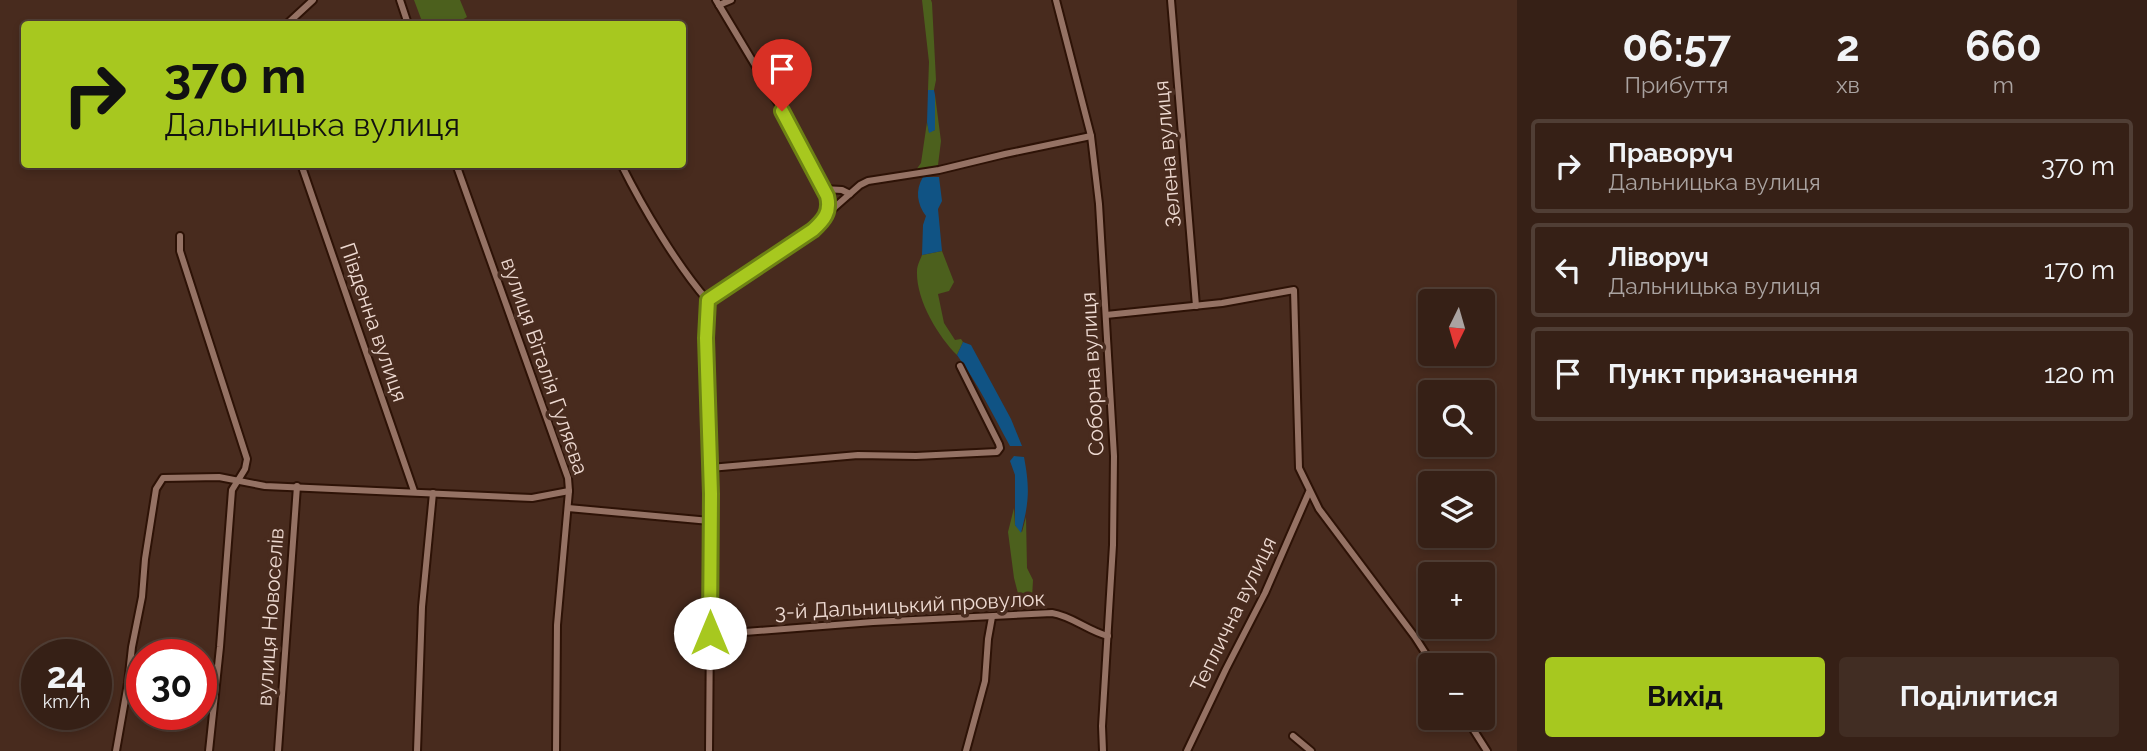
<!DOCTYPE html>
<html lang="uk">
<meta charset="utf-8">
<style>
:root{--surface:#362016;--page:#412d23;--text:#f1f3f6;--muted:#aaa3a1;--line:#503e35;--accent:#a7c81f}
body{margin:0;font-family:Raleway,sans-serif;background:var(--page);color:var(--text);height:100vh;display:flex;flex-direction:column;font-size:26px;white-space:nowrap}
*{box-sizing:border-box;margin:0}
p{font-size:23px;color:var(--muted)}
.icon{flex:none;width:38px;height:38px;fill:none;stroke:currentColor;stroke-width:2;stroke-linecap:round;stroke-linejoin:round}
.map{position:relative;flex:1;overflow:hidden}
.drawer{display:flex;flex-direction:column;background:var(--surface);width:630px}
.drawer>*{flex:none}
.top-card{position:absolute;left:21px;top:21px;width:665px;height:147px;border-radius:7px;box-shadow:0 4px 10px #0003,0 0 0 2px var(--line);background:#a7c81f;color:#111;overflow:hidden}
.needle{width:46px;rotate:185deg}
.buttons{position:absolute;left:1418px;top:289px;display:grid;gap:14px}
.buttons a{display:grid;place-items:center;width:77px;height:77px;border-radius:7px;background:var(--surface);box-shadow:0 4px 10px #0003,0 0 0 2px var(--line);font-size:35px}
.speed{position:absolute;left:21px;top:639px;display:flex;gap:14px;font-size:35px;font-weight:700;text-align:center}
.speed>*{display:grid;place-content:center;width:91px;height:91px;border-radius:50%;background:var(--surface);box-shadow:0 4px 10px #0003,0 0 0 2px var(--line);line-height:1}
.speed small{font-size:18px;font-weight:400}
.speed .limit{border:10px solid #d22;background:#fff;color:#111}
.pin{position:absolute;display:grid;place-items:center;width:60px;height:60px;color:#fff;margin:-72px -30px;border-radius:50% 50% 50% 0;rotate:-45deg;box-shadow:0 0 7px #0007}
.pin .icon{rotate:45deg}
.me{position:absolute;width:77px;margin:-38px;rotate:0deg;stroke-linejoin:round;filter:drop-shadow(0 0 5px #0008)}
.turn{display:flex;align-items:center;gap:24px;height:147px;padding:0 28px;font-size:32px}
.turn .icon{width:91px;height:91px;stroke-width:2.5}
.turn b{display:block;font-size:49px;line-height:60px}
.eta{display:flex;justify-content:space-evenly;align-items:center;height:119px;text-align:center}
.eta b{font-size:42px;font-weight:700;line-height:49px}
.action{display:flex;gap:14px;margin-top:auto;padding:14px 28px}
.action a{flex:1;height:80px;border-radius:7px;background:var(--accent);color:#111;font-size:28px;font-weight:700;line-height:80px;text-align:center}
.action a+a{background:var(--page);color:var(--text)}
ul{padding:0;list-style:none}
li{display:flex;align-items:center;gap:21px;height:94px;margin:0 14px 10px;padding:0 14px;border:4px solid var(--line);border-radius:7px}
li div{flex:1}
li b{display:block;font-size:26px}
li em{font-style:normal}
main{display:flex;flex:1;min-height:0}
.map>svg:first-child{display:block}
</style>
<main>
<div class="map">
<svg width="1517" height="751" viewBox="0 0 1517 751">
<rect width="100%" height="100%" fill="#482b1e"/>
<!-- green -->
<g fill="#4c601d">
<polygon points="414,0 460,0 467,17 455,24 423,24"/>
<polygon points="922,0 931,0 932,3 936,80 934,90 928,90 929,62"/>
<polygon points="935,95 941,141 938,165 932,168 916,170 921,163 927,122 929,132 935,130"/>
<path d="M 942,251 L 954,282 L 949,291 L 938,294 L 944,323 L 955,340 L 961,339 L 963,342 L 957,355 C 938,336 916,300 917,271 C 917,266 920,260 922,255 Z"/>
<polygon points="1014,508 1015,525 1022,532 1026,517 1027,568 1033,580 1032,598 1021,605 1014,578 1008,532"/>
</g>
<!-- water -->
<g fill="#105384">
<polygon points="928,90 934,90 935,95 935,130 929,133 927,122"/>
<path d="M 923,177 L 939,177 L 942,201 L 938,209 L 942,251 L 922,255 L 923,225 L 926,216 C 917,204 915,190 923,177 Z"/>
<path d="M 963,342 L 971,345 L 1011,419 L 1022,446 L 1010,446 C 993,415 978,384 957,355 Z"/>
<path d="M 1014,456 L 1024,457 C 1030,489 1029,502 1021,533 L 1015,525 L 1015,475 L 1010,461 Z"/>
</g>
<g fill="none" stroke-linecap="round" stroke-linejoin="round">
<!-- minor casing -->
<g stroke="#2d1206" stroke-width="10">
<g id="minor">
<polyline points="400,0 408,24"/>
<polyline points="1056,0 1091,136 1099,204 1114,456 1113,545 1102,726 1103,751"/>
<polyline points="1171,0 1196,306"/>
<polyline points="719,5 731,0"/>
<polyline points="287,24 313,0"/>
<polyline points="301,164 414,491"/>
<polyline points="456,164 568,478 569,491 557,625 556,751"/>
<path d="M 621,164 C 643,208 676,264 708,301"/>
<polyline points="823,189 842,190 850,194"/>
<polyline points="827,214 860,185 868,181 939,170 1005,154 1091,136"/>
<polyline points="180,236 180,251 247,459 245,469 232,490 220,647 209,751"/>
<polyline points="1106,315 1222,303 1294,290 1299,468 1319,509 1415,637 1433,665"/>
<polyline points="710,468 858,455 916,456 997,452 1000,448 999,444 960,366"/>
<polyline points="568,508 710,521"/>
<path d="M 711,633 L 732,633 L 873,622 L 1052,613 C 1072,616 1088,631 1108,636"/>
<polyline points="1466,718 1487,751"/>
<polyline points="1293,736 1311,751"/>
<polyline points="116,751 128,683 132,647 142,597 145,559 156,489 163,478 219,477 265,486 532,498 569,491"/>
<polyline points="278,751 297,486"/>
<polyline points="417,751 422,607 433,493"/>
<path d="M 709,751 L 711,494 L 706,358 L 708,301 L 813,230 C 824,220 831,212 827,196 L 795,132 L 716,0"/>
<polyline points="966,751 985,681 988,639 992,617"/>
<polyline points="1187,751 1226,669 1265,593 1309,492"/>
</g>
</g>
<!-- minor -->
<use href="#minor" stroke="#957264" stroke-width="6"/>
</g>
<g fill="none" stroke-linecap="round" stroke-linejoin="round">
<!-- route casing -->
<g stroke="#6d8214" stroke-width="18">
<path id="route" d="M 710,633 L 711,494 L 706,338 L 708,300 L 813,230 C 824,220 831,212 827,196 L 782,111"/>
</g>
<!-- route -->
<use href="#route" stroke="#a7c81f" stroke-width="12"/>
</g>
<g text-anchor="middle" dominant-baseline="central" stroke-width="7" stroke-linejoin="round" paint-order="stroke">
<!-- street labels -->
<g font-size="21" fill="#eedad2" stroke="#482b1e">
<text transform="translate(1167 154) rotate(-95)">Зелена вулиця</text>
<text transform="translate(374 322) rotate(71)">Південна вулиця</text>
<text transform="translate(545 366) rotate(71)">вулиця Віталія Гуляєва</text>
<text transform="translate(1092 374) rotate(-93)">Соборна вулиця</text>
<text transform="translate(910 605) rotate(-3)">3-й Дальницький провулок</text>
<text transform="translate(1233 614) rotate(-64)">Теплична вулиця</text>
<text transform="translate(270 617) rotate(-86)">вулиця Новоселів</text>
</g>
</g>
</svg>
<div class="buttons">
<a><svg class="needle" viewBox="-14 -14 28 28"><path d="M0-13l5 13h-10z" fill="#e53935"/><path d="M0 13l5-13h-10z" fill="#aaa3a1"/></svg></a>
<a><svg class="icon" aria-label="search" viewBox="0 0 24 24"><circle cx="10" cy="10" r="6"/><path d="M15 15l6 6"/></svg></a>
<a><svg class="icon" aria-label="layers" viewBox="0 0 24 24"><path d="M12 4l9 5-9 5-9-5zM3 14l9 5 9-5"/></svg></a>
<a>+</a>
<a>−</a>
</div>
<div class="speed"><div>24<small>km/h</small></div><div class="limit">30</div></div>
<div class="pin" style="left:782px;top:111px;background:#d93025"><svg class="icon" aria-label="arrive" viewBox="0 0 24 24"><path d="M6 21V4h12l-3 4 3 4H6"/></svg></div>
<svg class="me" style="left:710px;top:633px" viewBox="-20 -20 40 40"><circle r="19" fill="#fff"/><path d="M0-13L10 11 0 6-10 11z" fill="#a7c81f"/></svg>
<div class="top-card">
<div class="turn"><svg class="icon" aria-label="right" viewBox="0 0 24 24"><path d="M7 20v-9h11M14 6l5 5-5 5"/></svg><div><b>370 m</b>Дальницька вулиця</div></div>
</div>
</div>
<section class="drawer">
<div class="eta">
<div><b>06:57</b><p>Прибуття</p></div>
<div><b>2</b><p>хв</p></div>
<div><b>660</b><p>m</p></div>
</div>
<ul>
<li><svg class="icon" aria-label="right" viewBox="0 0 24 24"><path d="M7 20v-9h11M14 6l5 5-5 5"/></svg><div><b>Праворуч</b><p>Дальницька вулиця</p></div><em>370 m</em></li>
<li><svg class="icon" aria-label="left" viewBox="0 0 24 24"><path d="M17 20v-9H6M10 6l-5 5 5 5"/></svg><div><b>Ліворуч</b><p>Дальницька вулиця</p></div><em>170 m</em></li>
<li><svg class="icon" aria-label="arrive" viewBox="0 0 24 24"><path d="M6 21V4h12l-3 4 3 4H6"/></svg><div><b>Пункт призначення</b></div><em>120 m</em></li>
</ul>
<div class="action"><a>Вихід</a><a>Поділитися</a></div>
</section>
</main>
